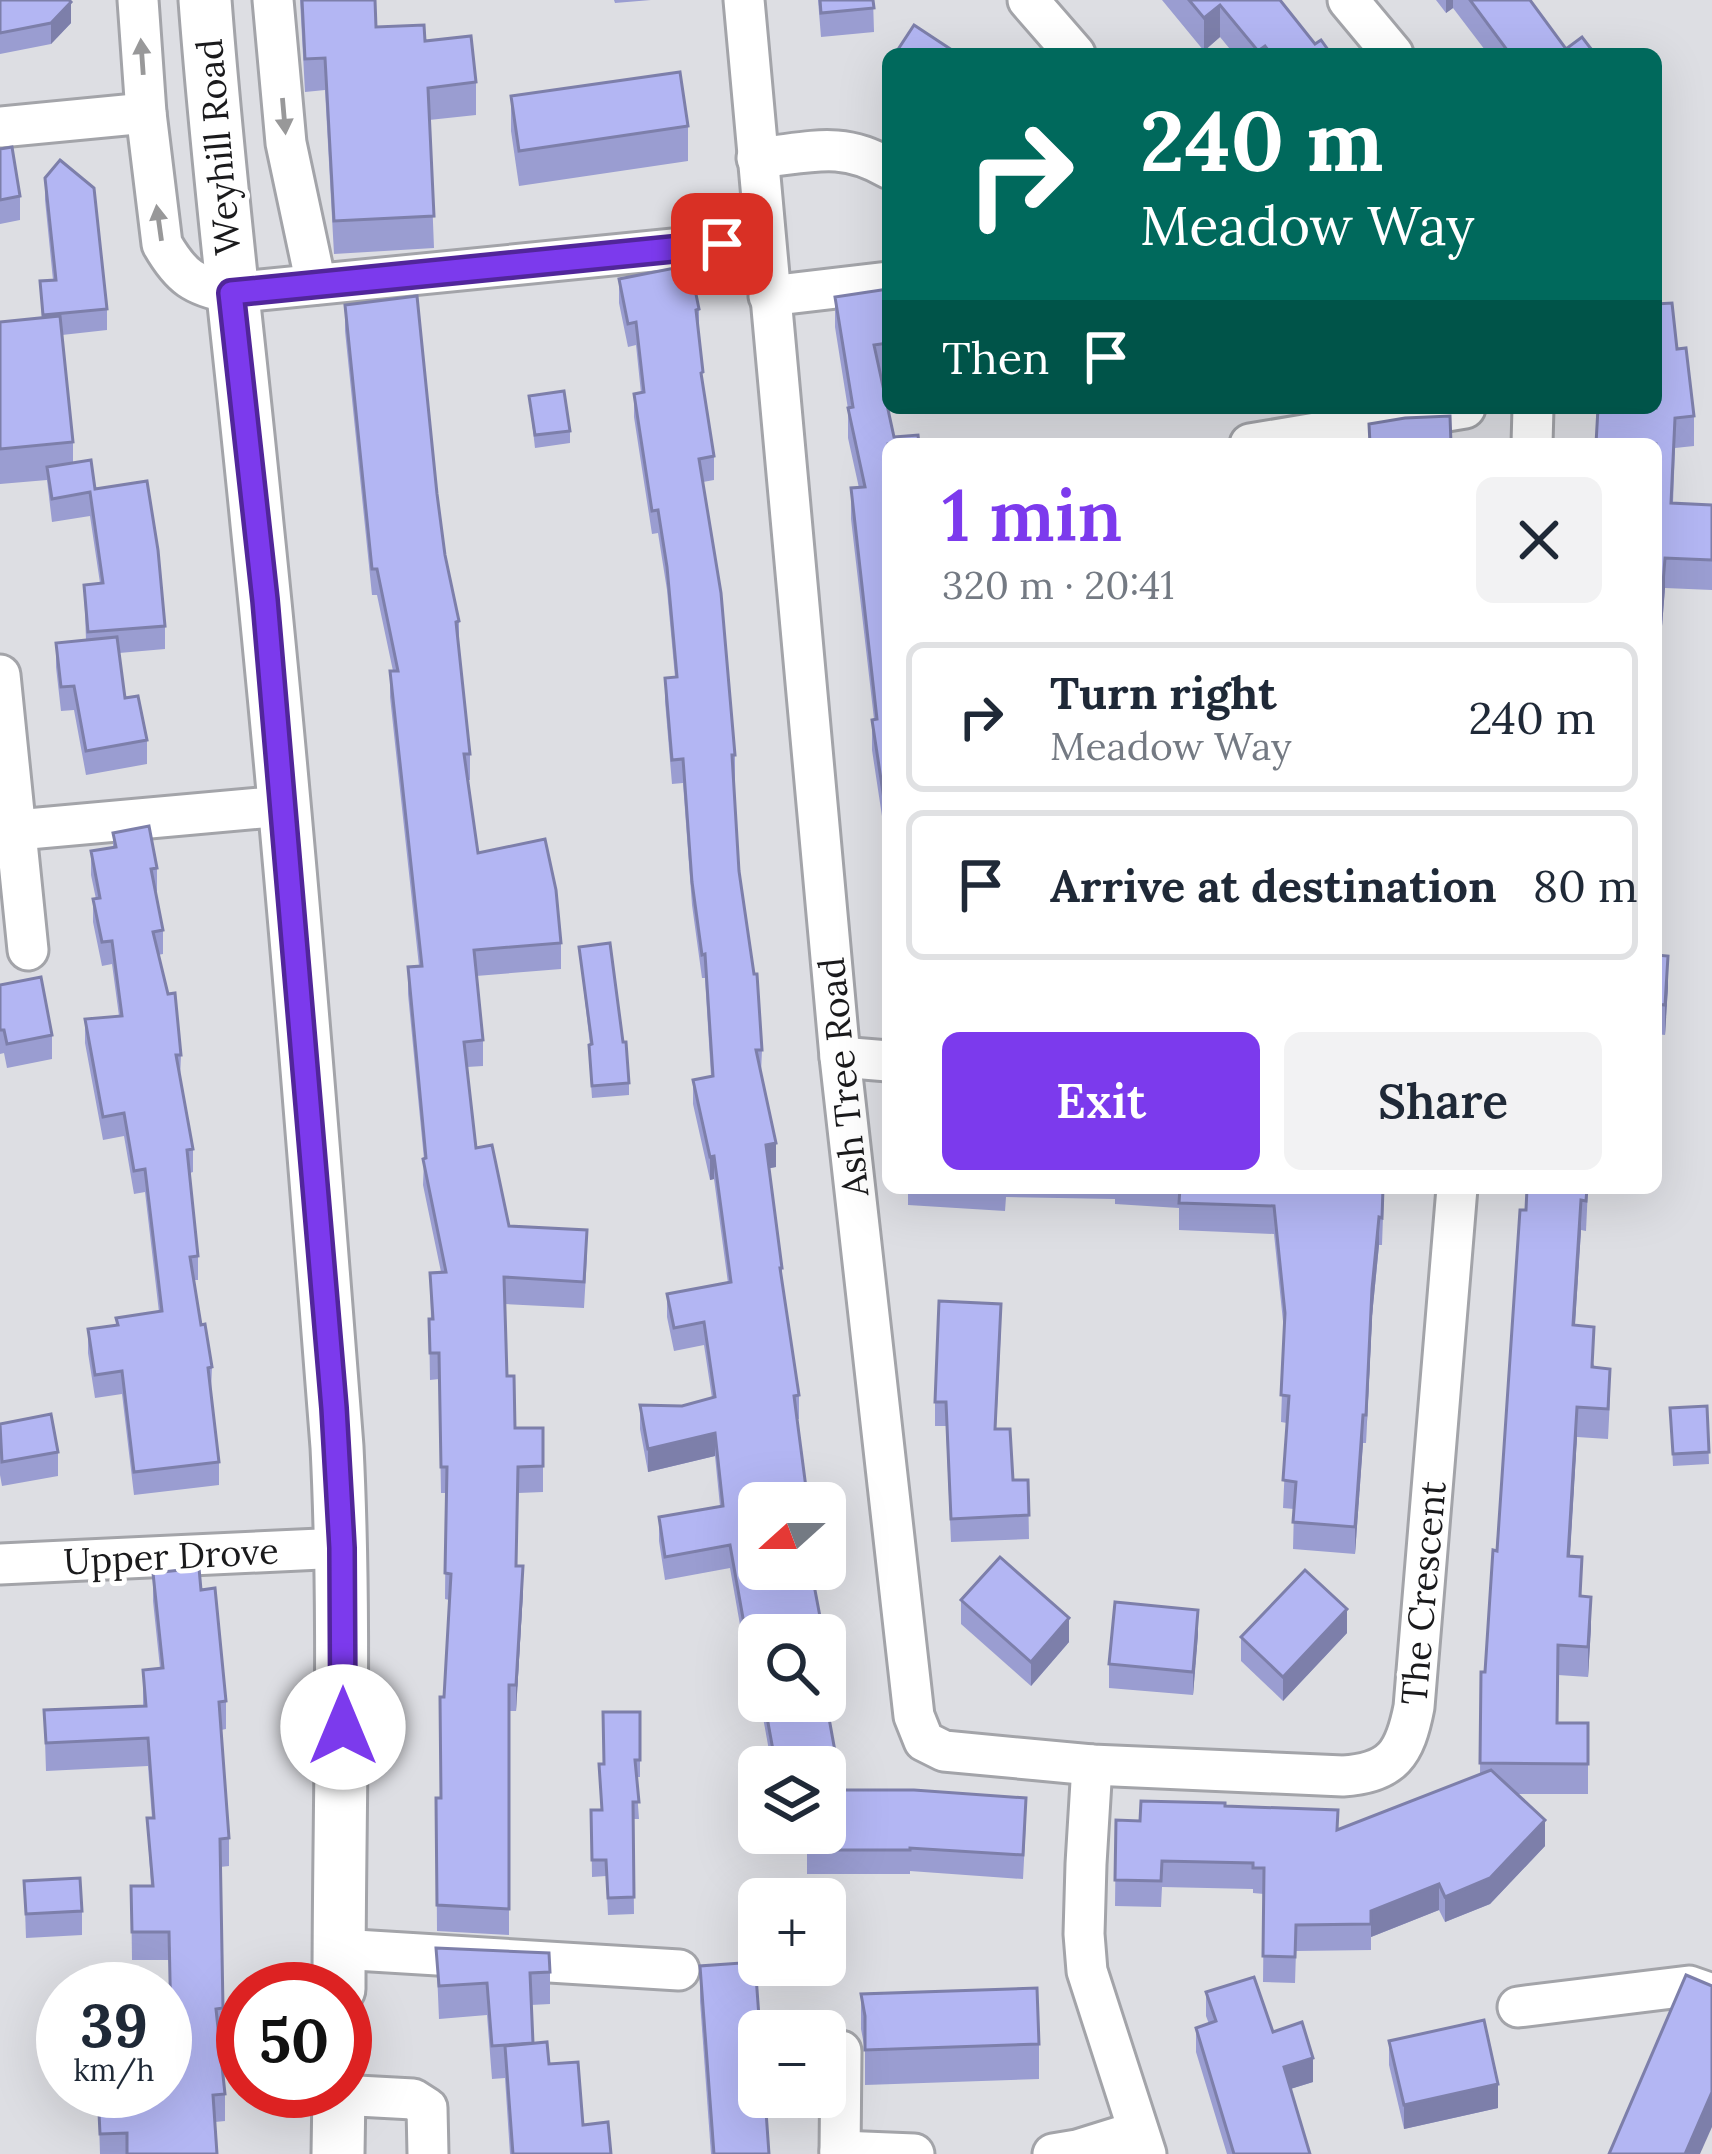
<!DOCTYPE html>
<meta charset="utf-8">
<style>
:root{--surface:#fff;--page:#f2f2f3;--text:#1f2937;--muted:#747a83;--line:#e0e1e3;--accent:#7c3aed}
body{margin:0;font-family:Lora,serif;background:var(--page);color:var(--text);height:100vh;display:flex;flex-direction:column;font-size:45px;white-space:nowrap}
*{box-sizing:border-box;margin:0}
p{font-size:39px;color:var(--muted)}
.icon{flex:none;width:66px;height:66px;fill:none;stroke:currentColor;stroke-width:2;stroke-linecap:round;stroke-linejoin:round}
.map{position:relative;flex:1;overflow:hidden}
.drawer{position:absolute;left:882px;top:438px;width:780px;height:756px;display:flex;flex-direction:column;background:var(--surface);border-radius:18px;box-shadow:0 12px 48px #0002}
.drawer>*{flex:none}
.top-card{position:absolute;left:882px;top:48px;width:780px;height:366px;border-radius:18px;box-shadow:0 12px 48px #0002;background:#00695c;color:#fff;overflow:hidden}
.needle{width:78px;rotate:249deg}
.buttons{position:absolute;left:738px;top:1482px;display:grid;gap:24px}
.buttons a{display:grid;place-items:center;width:108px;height:108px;border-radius:18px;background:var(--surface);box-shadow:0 12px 48px #0002;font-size:60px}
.speed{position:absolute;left:36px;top:1962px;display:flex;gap:24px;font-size:60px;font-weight:700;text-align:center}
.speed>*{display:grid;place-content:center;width:156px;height:156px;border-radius:50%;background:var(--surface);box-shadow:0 12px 48px #0002;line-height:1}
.speed small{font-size:30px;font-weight:400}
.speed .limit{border:18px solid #d22;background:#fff;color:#111}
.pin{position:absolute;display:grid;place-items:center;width:102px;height:102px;color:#fff;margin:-51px;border-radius:24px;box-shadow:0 6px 18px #0006}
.me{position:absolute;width:132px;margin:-66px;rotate:0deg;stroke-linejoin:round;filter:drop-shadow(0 0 9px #0008)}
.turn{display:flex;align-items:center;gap:42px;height:252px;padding:0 60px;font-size:54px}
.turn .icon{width:156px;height:156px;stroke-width:2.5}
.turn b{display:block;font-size:84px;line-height:102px}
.then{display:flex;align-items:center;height:114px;padding:0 60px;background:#0003;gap:24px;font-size:45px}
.round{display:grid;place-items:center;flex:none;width:126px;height:126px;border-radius:18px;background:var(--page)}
.summary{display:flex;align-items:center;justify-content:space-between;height:204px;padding:0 60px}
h1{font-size:72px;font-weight:600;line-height:90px;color:var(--accent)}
.button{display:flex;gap:24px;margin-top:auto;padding:24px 60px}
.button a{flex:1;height:138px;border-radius:18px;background:var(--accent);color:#fff;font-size:48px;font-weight:600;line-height:138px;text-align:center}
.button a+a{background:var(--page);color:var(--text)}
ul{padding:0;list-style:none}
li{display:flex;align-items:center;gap:36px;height:150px;margin:0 24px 18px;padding:0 36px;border:6px solid var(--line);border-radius:18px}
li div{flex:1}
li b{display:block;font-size:45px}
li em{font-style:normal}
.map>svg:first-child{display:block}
</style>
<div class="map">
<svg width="1712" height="2154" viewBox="0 0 1712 2154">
<rect width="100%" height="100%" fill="#dddee3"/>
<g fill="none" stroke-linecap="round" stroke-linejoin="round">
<!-- minor casing -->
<g stroke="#a3a4a9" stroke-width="45">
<g id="minor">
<path d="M 138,0 L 146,113 L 162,244 C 181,277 194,286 231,293 L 764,240"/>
<polyline points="273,0 286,143 316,284"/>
<path d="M 744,0 L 840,1057 L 914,1716 L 924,1741 L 944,1751 L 1092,1765 L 1343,1776 C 1393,1773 1405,1753 1414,1707 L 1457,1188"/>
<polyline points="1028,0 1075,54"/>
<polyline points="1348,0 1393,54"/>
<polyline points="0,127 146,113"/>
<path d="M 757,158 C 809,153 841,140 888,168"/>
<polyline points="769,296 888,282"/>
<polyline points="1250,444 1465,408"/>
<polyline points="1532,444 1533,408"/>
<polyline points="0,675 28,950"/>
<polyline points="17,830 283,806"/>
<polyline points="840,1057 888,1061"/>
<polyline points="0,1564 342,1548"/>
<polyline points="1092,1765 1086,1864 1084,1934 1087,1971 1146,2154"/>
<polyline points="339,1949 679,1970"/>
<polyline points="1518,2007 1689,1986 1712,1994"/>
<polyline points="339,2095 413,2099 427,2108 428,2154"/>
<polyline points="840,2151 914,2154"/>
<polyline points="840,2154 841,2051"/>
<polyline points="1053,2154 1077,2150 1138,2131"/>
</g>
</g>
<!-- major casing -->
<g stroke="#a3a4a9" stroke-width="57">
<g id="major">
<path d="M 205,0 C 218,175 240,349 257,524 C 289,831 313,1139 337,1447 C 346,1628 339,1808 339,1989"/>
<polyline points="338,2154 339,2091"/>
</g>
</g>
<!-- minor -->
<use href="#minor" stroke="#fff" stroke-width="39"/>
<!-- major -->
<use href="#major" stroke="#fff" stroke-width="51"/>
</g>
<!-- wall -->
<g fill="#9a9dd1">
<polygon points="0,0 71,23 51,44 0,54"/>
<polygon points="300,0 375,0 376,27 425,41 476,82 476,115 429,120 434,248 334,254 325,90 305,92"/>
<polygon points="614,0 651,0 615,3"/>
<polygon points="818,0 873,0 874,32 821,37"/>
<polygon points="1162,0 1280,0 1315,44 1331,54 1234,54 1220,37 1204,51"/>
<polygon points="1436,0 1530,0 1566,49 1595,54 1488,54 1453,8 1446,13"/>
<polygon points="888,65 888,107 885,105 885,70"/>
<polygon points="511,96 688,126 688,161 519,186 511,131"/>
<polygon points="0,149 20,196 20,220 0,224"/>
<polygon points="45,178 107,309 107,330 62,335 73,442 73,463 95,489 165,626 165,649 119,653 125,698 147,740 147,764 86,775 74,710 61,711 56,667 56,643 86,640 84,585 100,583 90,516 52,522 47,480 0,484 0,322 42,318 40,281 53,280 45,200"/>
<polygon points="619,279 699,309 699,333 703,388 714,456 714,480 703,482 735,755 735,779 734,779 739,871 762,1050 761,1073 776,1167 769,1168 782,1268 782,1285 799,1395 799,1419 797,1419 759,1503 821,1622 821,1635 759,1635 759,1694 752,1658 746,1659 730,1568 665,1580 659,1541 659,1517 720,1506 715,1456 648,1472 640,1429 640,1405 682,1406 712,1398 704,1345 674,1351 667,1317 667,1294 728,1283 714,1179 710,1180 693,1104 693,1080 711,1076 705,978 702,978 692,905 683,783 672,784 665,701 665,678 675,677 667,590 658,533 652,534 634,417 634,394 641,393 636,345 628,347 619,303"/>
<polygon points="888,289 888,373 881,374 888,444 887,849 872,750 872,720 874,719 851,519 851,488 859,488 848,438 848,409 835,327 835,297"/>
<polygon points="345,305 437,494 445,555 459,621 459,644 470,754 470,780 468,780 478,853 561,943 561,969 476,976 483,1040 483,1066 467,1067 476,1148 509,1226 587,1256 584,1308 505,1304 507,1376 515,1428 543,1466 543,1492 518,1493 516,1566 523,1592 516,1711 509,1711 509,1935 437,1931 436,1798 441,1798 449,1600 445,1599 446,1493 441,1493 439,1379 430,1380 429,1319 431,1319 430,1273 441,1272 423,1185 424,1159 408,994 408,967 419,966 390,697 390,671 393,671 377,595 372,595 345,331"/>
<polygon points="1677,349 1694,416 1694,446 1675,448 1673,503 1712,505 1712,590 1665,588 1656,702 1656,444 1597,423 1596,408 1656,408"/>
<polygon points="529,396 570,431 570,443 535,448"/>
<polygon points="113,833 157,868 157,891 155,891 163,930 163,954 158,955 181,1055 180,1078 193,1149 193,1172 190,1173 198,1256 198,1280 194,1280 201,1325 212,1367 211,1391 219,1462 219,1485 134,1495 122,1394 95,1398 88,1353 88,1329 116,1325 116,1318 159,1312 145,1192 134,1194 124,1136 103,1140 85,1043 85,1019 119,1016 112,964 102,966 93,922 93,899 96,899 91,875 91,851 113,847"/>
<polygon points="579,947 629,1083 629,1095 592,1098 589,1057 589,1045 590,1045"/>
<polygon points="1656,955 1668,986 1665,1035 1656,1034"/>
<polygon points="0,985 52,1035 52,1059 7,1068 4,1053 0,1054"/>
<polygon points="908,1188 1384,1188 1382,1245 1379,1245 1372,1316 1366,1443 1363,1443 1355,1554 1293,1549 1294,1509 1283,1508 1287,1423 1281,1422 1284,1331 1274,1234 1179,1230 1179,1208 1115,1204 1115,1199 1006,1197 1005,1211 908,1205"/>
<polygon points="1588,1188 1586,1231 1581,1230 1575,1325 1610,1399 1608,1439 1577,1437 1570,1556 1591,1627 1588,1677 1558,1675 1557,1723 1588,1723 1588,1794 1517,1794 1545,1846 1490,1904 1445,1922 1439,1910 1371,1937 1371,1950 1296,1951 1295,1983 1263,1982 1264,1894 1253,1893 1253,1889 1162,1887 1161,1907 1115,1906 1116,1820 1140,1821 1225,1806 1338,1830 1480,1774 1481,1672 1485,1672 1526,1210"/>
<polygon points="1001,1328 996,1429 1013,1480 1028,1480 1029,1539 951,1542 946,1426 935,1426 935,1402"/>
<polygon points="1707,1406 1709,1464 1673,1466 1670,1408"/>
<polygon points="0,1424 58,1452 58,1476 2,1486 0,1475"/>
<polygon points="153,1573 201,1590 226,1701 226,1729 221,1730 229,1838 229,1866 220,1867 223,2036 219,2036 225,2094 225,2121 215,2122 217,2154 100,2154 98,2091 165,2091 170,2026 169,1960 132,1960 131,1886 151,1886 147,1818 152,1818 148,1766 46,1771 44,1710 143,1706 143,1670 160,1668 153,1601"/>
<polygon points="961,1600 1069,1642 1031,1686 961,1624"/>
<polygon points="1347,1633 1283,1701 1241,1661 1241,1637"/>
<polygon points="1198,1634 1193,1695 1109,1688 1109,1664"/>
<polygon points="760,1701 825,1701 842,1790 1026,1821 1023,1879 910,1871 910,1874 807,1874 807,1833 825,1767 772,1767"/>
<polygon points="640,1712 640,1777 636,1777 639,1819 633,1819 634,1914 608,1915 606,1876 592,1877 591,1810 601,1810 599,1764 603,1764"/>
<polygon points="24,1881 82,1911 82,1935 26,1938"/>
<polygon points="436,1948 550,1972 550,2004 531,2005 533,2043 549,2064 583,2125 611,2154 510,2154 505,2078 492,2079 487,2015 439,2019"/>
<polygon points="700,1966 769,2154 711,2154 700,2001"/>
<polygon points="1206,1992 1273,2032 1313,2082 1290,2089 1310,2154 1227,2154 1196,2052 1196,2028 1209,2024 1206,2016"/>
<polygon points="861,1994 1039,2044 1039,2079 865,2085 865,2050 861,2029"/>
<polygon points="1389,2041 1498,2108 1404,2129 1389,2065"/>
</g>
<!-- shaded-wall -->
<g fill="#7d7faa">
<polygon points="1446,0 1453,0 1453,8 1446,13"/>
<polygon points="71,2 71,23 51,44 51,23"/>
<polygon points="1220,5 1220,37 1204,51 1204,18"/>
<polygon points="1665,558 1665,588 1656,702 1656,672"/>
<polygon points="1668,956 1668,986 1665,1035 1665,1005"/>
<polygon points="776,1143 776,1167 766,1169 766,1145"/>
<polygon points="714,1156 714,1179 710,1180 710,1157"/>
<polygon points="1581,1200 1581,1230 1573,1355 1573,1325"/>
<polygon points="1379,1217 1379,1245 1372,1316 1366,1443 1372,1289"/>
<polygon points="1577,1407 1577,1437 1568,1586 1568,1556"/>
<polygon points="1363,1415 1363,1443 1355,1554 1355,1527"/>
<polygon points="715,1433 715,1456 648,1472 648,1449"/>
<polygon points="523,1566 523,1592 516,1711 516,1685"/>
<polygon points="1591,1597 1591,1627 1588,1677 1588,1647"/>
<polygon points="1347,1609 1347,1633 1283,1701 1283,1677"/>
<polygon points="1198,1610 1198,1634 1193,1695 1193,1672"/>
<polygon points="1069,1618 1069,1642 1031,1686 1031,1662"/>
<polygon points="1545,1820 1545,1846 1490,1904 1445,1922 1445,1897"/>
<polygon points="1439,1884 1439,1910 1371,1937 1371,1911"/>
<polygon points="1313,2058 1313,2082 1284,2091 1284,2067"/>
<polygon points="1498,2084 1498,2108 1404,2129 1404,2105"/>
<polygon points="1712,2092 1712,2127 1700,2154 1685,2154"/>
</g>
<!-- building -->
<g fill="#b3b6f3" stroke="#7d7faa" stroke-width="3">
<polygon points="0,0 69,0 71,2 51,23 0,33"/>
<polygon points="302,0 375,0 376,27 424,25 425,41 471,36 476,82 428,88 434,216 334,221 325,58 305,59"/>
<polygon points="820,0 873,0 874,8 821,13"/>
<polygon points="1189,0 1280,0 1315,44 1321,40 1331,54 1271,54 1265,46 1258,51 1220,5 1204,18"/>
<polygon points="1470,0 1530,0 1566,49 1582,37 1595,54 1510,54"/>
<polygon points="914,25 958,54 895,54"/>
<polygon points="680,72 688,126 519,151 511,96"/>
<polygon points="12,147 20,196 0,200 0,149"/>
<polygon points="60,160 94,188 107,309 43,315 40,281 56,280 45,178"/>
<polygon points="690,265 699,309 696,310 703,372 701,373 714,456 699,459 721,593 735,755 732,755 739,871 754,974 757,974 762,1050 756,1050 776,1143 766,1145 782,1268 780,1268 799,1395 794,1396 808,1503 759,1503 759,1569 811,1569 821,1622 812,1624 814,1635 759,1635 759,1671 752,1634 746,1635 730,1545 665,1557 659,1517 723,1506 715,1433 648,1449 640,1405 682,1406 715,1397 704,1322 674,1328 667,1294 731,1282 714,1156 710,1157 693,1080 713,1076 705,954 702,955 692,882 683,759 672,760 665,678 677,677 667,567 658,510 652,511 634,394 644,392 636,322 628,324 619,279"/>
<polygon points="888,289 888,343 874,345 894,437 918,435 919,444 888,444 887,819 872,720 877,719 851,488 865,487 848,408 853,407 835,297"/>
<polygon points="417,296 437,494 445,555 459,621 456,622 470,754 464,754 478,853 545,839 556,890 561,943 474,950 483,1040 464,1042 476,1148 492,1145 509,1226 587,1230 584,1282 504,1277 507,1376 514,1376 515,1428 543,1428 543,1466 518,1467 516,1566 523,1566 516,1685 509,1685 509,1909 437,1905 436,1798 441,1798 440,1697 444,1697 451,1574 445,1573 447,1467 441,1467 439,1353 430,1353 429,1319 433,1319 430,1273 446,1272 423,1159 426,1158 408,967 422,966 390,671 398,671 377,569 372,569 345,305"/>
<polygon points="1672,303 1677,349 1686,348 1694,416 1675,418 1671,503 1712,505 1712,560 1665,558 1656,672 1656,444 1596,444 1598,408 1656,408 1656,304"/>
<polygon points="60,316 73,442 0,449 0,322"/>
<polygon points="564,391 570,431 535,435 529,396"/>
<polygon points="1450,416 1451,444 1370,444 1369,424 1405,418"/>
<polygon points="91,460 95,489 147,481 158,550 165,626 88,632 84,585 103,583 90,492 52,499 47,467"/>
<polygon points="117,637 125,698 138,696 147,740 86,751 74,686 61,687 56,643"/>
<polygon points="149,826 157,868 151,869 163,930 153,932 168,994 175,993 181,1055 176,1055 193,1149 187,1150 198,1256 190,1257 201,1325 205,1324 212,1367 208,1368 219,1462 134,1472 122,1371 95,1375 88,1329 118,1325 116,1318 162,1311 145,1169 134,1171 124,1113 103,1117 85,1019 122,1016 112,941 102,942 93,899 100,898 91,851 116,847 113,833"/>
<polygon points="610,943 623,1042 626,1042 629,1083 592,1086 589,1045 592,1044 579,947"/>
<polygon points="1656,955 1668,956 1665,1005 1656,1004"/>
<polygon points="41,977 52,1035 7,1044 4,1030 0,1030 0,985"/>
<polygon points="1180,1188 1383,1188 1382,1218 1379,1217 1372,1289 1366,1415 1363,1415 1355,1527 1293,1522 1296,1482 1283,1480 1289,1396 1281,1395 1285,1313 1274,1206 1179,1203"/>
<polygon points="1527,1188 1587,1188 1586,1201 1581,1200 1573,1325 1594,1327 1592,1367 1610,1369 1608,1409 1577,1407 1568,1556 1582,1557 1580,1596 1591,1597 1588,1647 1558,1645 1557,1723 1588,1723 1588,1764 1480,1763 1481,1672 1485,1672 1493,1550 1497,1551 1520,1210 1526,1210"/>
<polygon points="939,1301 1001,1304 995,1429 1010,1429 1013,1480 1028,1480 1029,1515 951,1519 946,1402 935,1402"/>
<polygon points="1707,1406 1709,1452 1673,1454 1670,1408"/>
<polygon points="51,1414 58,1452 2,1462 0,1424"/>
<polygon points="1000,1557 1069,1618 1031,1662 961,1600"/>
<polygon points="199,1568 201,1590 215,1588 226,1701 219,1702 229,1838 220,1839 223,2008 216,2009 225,2094 213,2095 217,2154 127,2154 127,2133 100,2134 98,2091 165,2091 165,2027 171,2026 169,1932 132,1932 131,1886 153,1886 147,1818 154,1818 148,1738 46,1743 44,1710 146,1706 143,1670 163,1668 153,1573"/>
<polygon points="1305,1570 1347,1609 1283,1677 1241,1637"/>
<polygon points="1115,1602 1198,1610 1193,1672 1109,1664"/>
<polygon points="825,1696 842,1790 914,1790 1026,1798 1023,1855 910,1848 910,1850 807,1850 807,1833 825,1833 825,1767 807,1767 808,1755 775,1761 764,1701 825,1701"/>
<polygon points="603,1712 640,1712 640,1760 635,1760 639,1802 633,1802 634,1897 608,1898 606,1860 592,1860 591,1810 602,1810 599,1764 604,1764"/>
<polygon points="1491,1770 1545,1820 1490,1878 1445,1897 1439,1884 1371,1911 1371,1924 1296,1925 1295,1957 1263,1956 1264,1868 1253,1868 1253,1863 1162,1861 1161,1881 1115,1880 1116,1820 1140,1821 1141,1801 1225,1803 1225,1806 1338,1810 1337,1830"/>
<polygon points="80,1878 82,1911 26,1914 24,1881"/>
<polygon points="436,1948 549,1953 550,1972 530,1973 533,2043 492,2046 487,1983 439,1986"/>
<polygon points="755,1962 760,2031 759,2097 765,2097 769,2154 714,2154 700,1966"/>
<polygon points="1686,1975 1712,1986 1712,2092 1685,2154 1609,2154"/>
<polygon points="1254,1977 1273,2032 1302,2022 1313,2058 1284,2067 1310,2154 1234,2154 1196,2028 1216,2021 1206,1992"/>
<polygon points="1037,1988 1039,2044 865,2050 865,2016 861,1994"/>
<polygon points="1484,2020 1498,2084 1404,2105 1389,2041"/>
<polygon points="547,2042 549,2064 578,2062 583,2125 608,2122 611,2154 513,2154 505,2046"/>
</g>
<!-- one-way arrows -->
<defs><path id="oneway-solid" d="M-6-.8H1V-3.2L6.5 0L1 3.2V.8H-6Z" transform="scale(3)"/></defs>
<g fill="#989899">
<use href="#oneway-solid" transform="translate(142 57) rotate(-94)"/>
<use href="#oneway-solid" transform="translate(284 116) rotate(85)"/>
<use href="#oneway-solid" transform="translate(159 223) rotate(-98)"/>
</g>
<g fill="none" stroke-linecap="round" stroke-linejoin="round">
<!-- route casing -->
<g stroke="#51269a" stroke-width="30">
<polyline id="route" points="343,1727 342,1548 334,1408 265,600 231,293 722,244"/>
</g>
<!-- route -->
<use href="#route" stroke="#7c3aed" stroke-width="21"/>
</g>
<g text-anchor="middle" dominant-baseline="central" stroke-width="10" stroke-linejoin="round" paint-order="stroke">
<!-- street labels -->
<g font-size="36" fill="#1a1a1c" stroke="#fff">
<text transform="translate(218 147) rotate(-95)">Weyhill Road</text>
<text transform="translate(843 1077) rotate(-96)">Ash Tree Road</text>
<text transform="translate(171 1556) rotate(-3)">Upper Drove</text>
<text transform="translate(1423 1593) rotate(-85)">The Crescent</text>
</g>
</g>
</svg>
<div class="buttons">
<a><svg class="needle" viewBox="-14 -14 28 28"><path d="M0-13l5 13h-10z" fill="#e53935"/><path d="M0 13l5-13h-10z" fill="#747a83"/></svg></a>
<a><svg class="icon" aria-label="search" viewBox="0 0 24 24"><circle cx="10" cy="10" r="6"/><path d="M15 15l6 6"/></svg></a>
<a><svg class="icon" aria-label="layers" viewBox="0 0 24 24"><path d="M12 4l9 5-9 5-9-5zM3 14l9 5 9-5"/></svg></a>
<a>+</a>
<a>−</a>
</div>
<div class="speed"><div>39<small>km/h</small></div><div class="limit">50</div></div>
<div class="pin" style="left:722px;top:244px;background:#d93025"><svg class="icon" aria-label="arrive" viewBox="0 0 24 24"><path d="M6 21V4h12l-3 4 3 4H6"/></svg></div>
<svg class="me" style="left:343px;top:1727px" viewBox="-20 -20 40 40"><circle r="19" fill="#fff"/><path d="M0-13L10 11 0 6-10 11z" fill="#7c3aed"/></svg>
<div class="top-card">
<div class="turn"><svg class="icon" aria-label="right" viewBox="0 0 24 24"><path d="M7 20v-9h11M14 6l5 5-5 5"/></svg><div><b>240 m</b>Meadow Way</div></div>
<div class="then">Then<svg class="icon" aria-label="arrive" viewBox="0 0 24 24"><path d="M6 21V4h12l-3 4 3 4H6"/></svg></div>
</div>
<section class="drawer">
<div class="summary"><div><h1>1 min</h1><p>320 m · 20:41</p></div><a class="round"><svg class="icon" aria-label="close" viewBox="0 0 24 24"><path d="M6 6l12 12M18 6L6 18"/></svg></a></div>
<ul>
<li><svg class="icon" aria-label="right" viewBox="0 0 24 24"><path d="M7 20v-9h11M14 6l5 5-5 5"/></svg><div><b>Turn right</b><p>Meadow Way</p></div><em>240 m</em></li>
<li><svg class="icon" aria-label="arrive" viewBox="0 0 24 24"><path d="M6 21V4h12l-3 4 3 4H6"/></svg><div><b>Arrive at destination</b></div><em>80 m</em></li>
</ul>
<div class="button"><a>Exit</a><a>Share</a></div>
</section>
</div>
